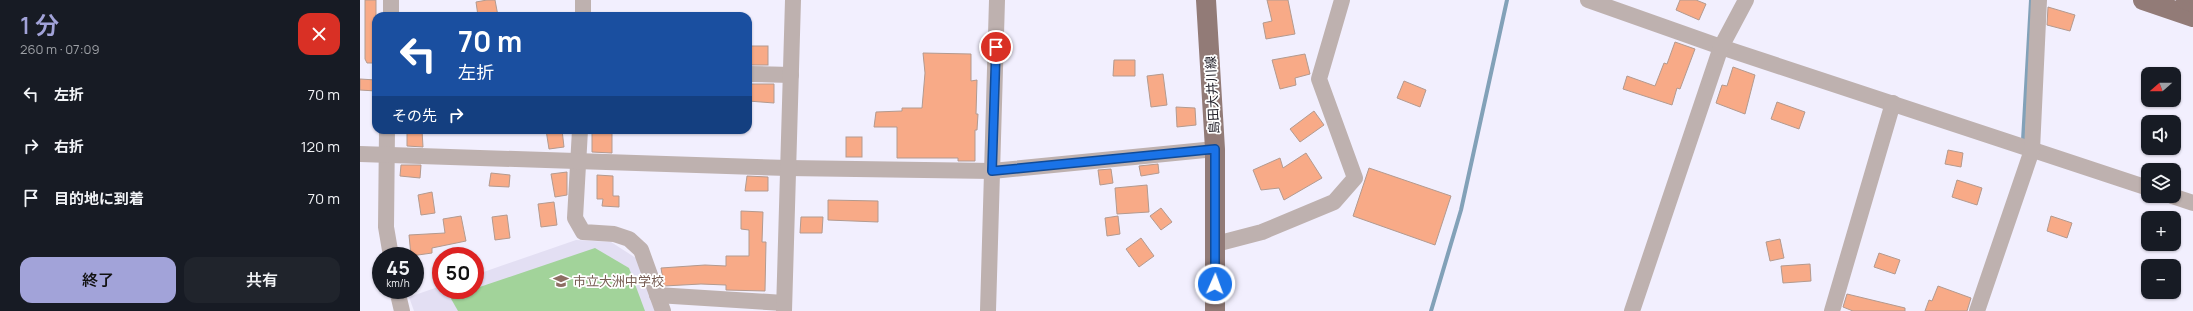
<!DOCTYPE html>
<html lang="ja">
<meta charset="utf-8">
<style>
:root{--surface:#171b24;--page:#20242c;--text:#f1f3f6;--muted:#9ea1a6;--accent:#a2a3d9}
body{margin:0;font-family:Manrope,"Noto Sans JP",sans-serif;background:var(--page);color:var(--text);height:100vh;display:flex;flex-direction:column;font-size:15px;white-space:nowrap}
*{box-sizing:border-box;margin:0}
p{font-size:13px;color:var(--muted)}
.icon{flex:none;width:22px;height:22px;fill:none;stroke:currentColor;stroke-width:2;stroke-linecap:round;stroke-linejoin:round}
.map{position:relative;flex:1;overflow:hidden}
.drawer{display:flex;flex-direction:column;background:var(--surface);width:360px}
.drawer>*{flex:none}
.hud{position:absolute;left:12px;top:12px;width:380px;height:122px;border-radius:12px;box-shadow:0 1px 3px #0004;background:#1a4fa0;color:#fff;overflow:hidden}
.needle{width:26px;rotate:250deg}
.fabs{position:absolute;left:1781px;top:67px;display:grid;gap:8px}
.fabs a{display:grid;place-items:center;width:40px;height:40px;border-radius:8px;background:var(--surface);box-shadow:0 1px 3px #0004;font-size:20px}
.speed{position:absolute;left:12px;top:247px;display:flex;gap:8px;font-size:20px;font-weight:700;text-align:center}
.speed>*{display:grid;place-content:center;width:52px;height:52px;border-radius:50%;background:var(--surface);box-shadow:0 1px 3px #0004;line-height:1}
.speed small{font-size:10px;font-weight:400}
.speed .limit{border:6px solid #d22;background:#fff;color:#111}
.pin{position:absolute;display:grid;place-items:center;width:34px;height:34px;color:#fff;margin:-17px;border:2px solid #fff;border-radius:50%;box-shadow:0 1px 4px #0007}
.me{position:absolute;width:44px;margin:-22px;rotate:2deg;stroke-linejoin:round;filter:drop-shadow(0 0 3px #0008)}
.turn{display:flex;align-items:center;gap:14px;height:84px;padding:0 20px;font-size:18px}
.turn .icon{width:52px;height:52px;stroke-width:2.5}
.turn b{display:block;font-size:28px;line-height:34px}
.then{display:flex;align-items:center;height:38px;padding:0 20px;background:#0003;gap:8px;font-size:15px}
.round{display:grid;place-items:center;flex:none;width:42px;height:42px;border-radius:12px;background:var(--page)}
.head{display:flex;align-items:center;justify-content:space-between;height:68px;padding:0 20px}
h1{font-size:24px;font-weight:600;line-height:30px;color:var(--accent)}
.primary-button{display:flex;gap:8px;margin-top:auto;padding:8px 20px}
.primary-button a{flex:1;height:46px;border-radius:12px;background:var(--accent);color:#111;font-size:16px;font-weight:600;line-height:46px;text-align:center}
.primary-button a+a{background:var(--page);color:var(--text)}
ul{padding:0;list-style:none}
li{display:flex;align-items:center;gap:12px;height:52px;padding:0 20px}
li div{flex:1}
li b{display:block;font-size:15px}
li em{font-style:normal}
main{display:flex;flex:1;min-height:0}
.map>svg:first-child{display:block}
</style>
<main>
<section class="drawer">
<div class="head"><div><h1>1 分</h1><p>260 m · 07:09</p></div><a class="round" style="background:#d93025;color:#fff"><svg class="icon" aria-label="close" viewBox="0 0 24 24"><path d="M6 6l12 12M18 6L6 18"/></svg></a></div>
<ul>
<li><svg class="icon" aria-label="left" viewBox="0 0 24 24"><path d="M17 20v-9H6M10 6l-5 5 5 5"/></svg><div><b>左折</b></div><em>70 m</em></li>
<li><svg class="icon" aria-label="right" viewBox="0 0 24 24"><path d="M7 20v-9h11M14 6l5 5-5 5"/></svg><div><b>右折</b></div><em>120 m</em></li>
<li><svg class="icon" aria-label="arrive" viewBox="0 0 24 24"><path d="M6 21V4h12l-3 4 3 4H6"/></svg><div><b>目的地に到着</b></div><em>70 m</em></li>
</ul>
<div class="primary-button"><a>終了</a><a>共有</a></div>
</section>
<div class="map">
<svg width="1833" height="311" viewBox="0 0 1833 311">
<rect width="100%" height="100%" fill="#f2effe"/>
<!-- built -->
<polygon fill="#e3dff3" points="216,240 251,242 279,260 296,311 54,311 49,297 81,286 81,290 115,290 115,275"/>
<!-- pitch -->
<polygon fill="#a2d39a" points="235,248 269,268 285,311 98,311 90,297"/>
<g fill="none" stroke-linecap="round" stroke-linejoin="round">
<!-- stream -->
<g stroke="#82a1b8" stroke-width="4">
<polyline points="1663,140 1671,0"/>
<polyline points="1071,311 1101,210 1147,0"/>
</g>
</g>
<!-- building -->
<g fill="#f8aa87" stroke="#b39a8f">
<polygon points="5,0 16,0 16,63 7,63 5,59"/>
<polygon points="127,0 135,0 138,16 118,16 116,2"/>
<polygon points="907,0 928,0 935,34 906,39 903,23 912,21"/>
<polygon points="1320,0 1336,0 1346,4 1339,20 1316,10"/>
<polygon points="1688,7 1715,15 1710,31 1687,25"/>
<polygon points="1315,42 1335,49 1320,89 1317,88 1312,105 1263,89 1267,76 1295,86 1304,63 1307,64"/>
<rect x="391" y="46" width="17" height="19"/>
<polygon points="563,53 611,54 611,81 617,80 616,114 618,114 617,130 615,130 615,161 598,161 598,158 537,158 537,127 514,127 516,112 542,111 542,108 562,108 565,73"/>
<polygon points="945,54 950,74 935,78 936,85 920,89 912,60"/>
<polygon points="754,60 775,60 775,76 753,76"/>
<polygon points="1373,67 1395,75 1385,114 1356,103 1362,85 1367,86"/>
<polygon points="803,74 807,105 791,107 787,76"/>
<polygon points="0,79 16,80 16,91 0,90"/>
<polygon points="1044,81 1066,90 1060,107 1037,98"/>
<polygon points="388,84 414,84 414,103 388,101"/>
<polygon points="1417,102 1445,112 1439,129 1411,119"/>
<polygon points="816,107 835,108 836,125 817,127"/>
<polygon points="954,111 964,125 940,142 930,129"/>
<polygon points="47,130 62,130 63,147 47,146"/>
<polygon points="186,130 202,130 204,147 189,149"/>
<polygon points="232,131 252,132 252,153 232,152"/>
<rect x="486" y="137" width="16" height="20"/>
<polygon points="1588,150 1603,153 1601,167 1585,164"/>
<polygon points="946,153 962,178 924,200 919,188 901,190 893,170 920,158 923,168"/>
<polygon points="798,164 799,173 781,176 779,166"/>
<polygon points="41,165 61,165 60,178 40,176"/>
<polygon points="1009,168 1091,196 1075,245 993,216"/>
<polygon points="751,169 753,183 740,185 738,170"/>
<polygon points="207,172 207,195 195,197 191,174"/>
<polygon points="131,173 150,175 149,187 129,186"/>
<polygon points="237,175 253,176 253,196 259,196 259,207 242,206 243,199 237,199"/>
<polygon points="387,176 408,177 408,191 385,191"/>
<polygon points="1597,180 1622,188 1617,205 1592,197"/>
<polygon points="787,185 789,212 757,214 755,188"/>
<polygon points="72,192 75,213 61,215 58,195"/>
<polygon points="468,200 518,201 518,222 468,220"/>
<polygon points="194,202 197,225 181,227 178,204"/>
<polygon points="801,208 812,222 801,230 790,216"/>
<polygon points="381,211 403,212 402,242 406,242 405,291 366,290 366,285 341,284 304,286 301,268 345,265 366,266 366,256 389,256 389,230 381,229"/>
<polygon points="147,215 150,238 135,240 132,217"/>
<polygon points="101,216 106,241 72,248 72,253 51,256 49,235 85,233 83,219"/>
<polygon points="758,216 760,234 747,236 745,218"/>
<polygon points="1691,216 1712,223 1707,238 1687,231"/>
<polygon points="441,217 463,217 462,233 440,233"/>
<polygon points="781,238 794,256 779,267 766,249"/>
<polygon points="1420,239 1424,258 1410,261 1406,242"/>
<polygon points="1519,253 1540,260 1535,274 1514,267"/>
<polygon points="1450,264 1451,281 1423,283 1421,266"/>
<polygon points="1578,286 1611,298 1607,311 1565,311 1569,300 1572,301"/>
<polygon points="1487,294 1545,308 1545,311 1493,311 1483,307"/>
</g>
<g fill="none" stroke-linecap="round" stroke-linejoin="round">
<!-- minor -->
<g stroke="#beb1af" stroke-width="16">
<polyline points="1228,0 1361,47 1788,188"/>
<polyline points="31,16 31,0"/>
<polyline points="223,16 223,0"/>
<polyline points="388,74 431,75"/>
<polyline points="27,130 26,227 31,256"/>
<polyline points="220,130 215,218 223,232 254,234 269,239 281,250 303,311"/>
<polyline points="0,154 428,168 632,171 855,149"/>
<polyline points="1812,196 1833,203"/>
<polyline points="856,244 902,232 974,202 995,178 959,79 982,0"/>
<polyline points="37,290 42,311"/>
<polyline points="297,295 424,303"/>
<polyline points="424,311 433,0"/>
<polyline points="628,311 637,0"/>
<polyline points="1272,311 1361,47 1386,0"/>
<polyline points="1472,311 1533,103"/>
<polyline points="1617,311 1672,150 1679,0"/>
</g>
<!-- major -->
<g stroke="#927b77" stroke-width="20">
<polyline points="846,0 855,149 855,311"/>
<polyline points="1783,0 1833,17"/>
<polyline points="1826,0 1833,2"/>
</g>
</g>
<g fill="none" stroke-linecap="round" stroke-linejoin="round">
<!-- route casing -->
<g stroke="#114b97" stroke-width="10">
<polyline id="route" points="636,47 632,171 855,149 855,284"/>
</g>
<!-- route -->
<use href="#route" stroke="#1a73e8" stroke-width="7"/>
</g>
<!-- icons -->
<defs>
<g id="school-bare" transform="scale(1.2)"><path d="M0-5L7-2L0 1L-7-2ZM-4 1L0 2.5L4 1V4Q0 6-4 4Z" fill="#8d6e63" stroke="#fff" stroke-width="2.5" paint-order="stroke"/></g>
</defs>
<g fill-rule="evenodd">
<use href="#school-bare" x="201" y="281"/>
</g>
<g text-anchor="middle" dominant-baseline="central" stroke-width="3.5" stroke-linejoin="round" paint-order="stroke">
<!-- street labels -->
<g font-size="13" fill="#24222b" stroke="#fff">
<text transform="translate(852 95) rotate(-93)">島田大井川線</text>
</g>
<!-- education labels -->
<g font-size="13" fill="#785e54" stroke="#fff" text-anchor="start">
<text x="213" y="281">市立大洲中学校</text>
</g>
</g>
</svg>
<div class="fabs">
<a><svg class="needle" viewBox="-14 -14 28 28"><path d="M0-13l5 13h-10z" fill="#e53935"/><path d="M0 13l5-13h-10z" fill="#9ea1a6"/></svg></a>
<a><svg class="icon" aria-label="sound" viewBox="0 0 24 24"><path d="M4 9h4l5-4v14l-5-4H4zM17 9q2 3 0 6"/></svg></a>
<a><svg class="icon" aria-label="layers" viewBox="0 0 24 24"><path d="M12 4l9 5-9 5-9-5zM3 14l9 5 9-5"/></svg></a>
<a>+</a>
<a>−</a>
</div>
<div class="speed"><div>45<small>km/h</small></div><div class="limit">50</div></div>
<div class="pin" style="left:636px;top:47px;background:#d93025"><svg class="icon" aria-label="arrive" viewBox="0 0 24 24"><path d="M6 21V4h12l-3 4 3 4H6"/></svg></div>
<svg class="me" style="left:855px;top:284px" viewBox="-20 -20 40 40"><circle r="17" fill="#1a73e8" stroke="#fff" stroke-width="3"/><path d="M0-11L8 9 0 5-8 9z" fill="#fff"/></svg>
<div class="hud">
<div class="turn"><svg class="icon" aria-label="left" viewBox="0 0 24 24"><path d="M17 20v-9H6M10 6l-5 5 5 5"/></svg><div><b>70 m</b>左折</div></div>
<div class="then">その先<svg class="icon" aria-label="right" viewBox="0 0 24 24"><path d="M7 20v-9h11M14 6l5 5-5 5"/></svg></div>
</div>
</div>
</main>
